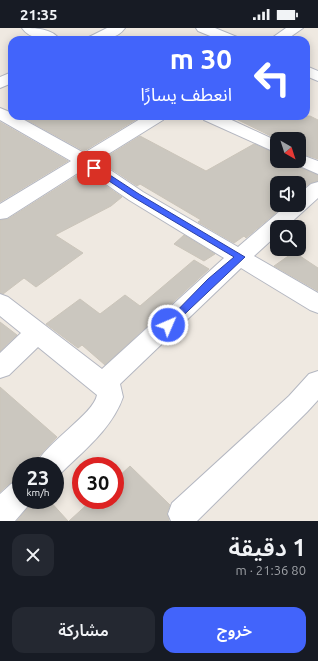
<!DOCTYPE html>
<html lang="ar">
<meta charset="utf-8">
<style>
:root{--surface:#171b24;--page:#242831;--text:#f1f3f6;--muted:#9ea1a6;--accent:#4264fb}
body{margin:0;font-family:Ubuntu,"Noto Sans Arabic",sans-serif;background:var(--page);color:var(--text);direction:rtl;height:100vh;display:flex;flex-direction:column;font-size:15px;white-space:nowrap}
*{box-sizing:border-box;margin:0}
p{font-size:13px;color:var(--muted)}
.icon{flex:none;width:22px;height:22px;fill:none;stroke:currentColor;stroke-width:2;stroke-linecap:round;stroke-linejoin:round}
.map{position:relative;height:493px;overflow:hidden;direction:ltr}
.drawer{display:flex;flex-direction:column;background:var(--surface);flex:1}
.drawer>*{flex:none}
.guide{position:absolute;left:8px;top:8px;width:302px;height:84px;border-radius:12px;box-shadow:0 2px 10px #0003;direction:rtl;background:#4264fb;color:#fff;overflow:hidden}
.needle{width:26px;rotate:141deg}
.controls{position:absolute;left:270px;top:104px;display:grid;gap:8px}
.controls a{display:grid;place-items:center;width:36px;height:36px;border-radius:8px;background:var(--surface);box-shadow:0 2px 10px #0003;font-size:20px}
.speed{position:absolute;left:12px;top:429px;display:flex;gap:8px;font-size:20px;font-weight:700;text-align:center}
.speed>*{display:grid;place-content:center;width:52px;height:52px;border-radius:50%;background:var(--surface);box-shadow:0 2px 10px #0003;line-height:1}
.speed small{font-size:10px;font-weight:400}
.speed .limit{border:6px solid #d22;background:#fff;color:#111}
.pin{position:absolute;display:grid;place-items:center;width:34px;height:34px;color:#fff;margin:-17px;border-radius:8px;box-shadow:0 2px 6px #0006}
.me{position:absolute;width:44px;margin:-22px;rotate:45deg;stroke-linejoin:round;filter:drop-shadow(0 0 3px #0008)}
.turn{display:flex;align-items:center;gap:14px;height:84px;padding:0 12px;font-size:18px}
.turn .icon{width:52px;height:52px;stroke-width:2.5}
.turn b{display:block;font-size:28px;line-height:34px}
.round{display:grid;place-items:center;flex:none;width:42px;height:42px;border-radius:12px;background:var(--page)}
.head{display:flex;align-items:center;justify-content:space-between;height:68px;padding:0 12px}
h1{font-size:24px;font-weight:600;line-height:30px}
.button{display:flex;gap:8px;margin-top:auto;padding:8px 12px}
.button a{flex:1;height:46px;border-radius:12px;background:var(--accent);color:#fff;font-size:16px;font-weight:600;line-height:46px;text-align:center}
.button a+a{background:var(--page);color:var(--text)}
.status{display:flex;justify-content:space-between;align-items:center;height:28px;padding:0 20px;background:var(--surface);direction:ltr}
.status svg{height:11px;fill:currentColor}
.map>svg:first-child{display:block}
</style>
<div class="status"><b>21:35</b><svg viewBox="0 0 49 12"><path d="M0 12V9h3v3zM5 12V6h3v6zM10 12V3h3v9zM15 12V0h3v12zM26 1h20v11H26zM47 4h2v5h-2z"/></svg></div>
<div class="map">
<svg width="318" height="493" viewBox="0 0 318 493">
<rect width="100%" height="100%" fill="#efe9e1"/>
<!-- building -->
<g fill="#cbc7bf" stroke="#cbc5ba">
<polygon points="20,88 142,88 84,123"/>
<polygon points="230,88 310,88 318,92 318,131 299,125 299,111 277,111"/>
<polygon points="0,94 68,133 0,174"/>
<polygon points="140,108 206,143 254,116 277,126 277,133 290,133 292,136 318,147 318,153 310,155 299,164 299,155 277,155 277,177 285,177 246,210 244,208 234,215 198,194 201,192 140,156 137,158 100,133"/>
<polygon points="84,143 122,169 111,178 55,207 83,225 36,259 24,250 3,266 0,265 0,192 8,191"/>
<polygon points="184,207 215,226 204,233 174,216"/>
<polygon points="294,224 318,240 318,263 274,238"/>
<polygon points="194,232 209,241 105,337 82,317 78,320 46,296 80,271 100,286 125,267 140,278"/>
<polygon points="0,294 17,307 0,323"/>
<polygon points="0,359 57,409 39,428 34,438 21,438 21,451 10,455 0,464"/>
<polygon points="130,438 170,477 167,485 169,493 69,493 92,472 115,472 115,452"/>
<polygon points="34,472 49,472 68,493 17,493"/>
</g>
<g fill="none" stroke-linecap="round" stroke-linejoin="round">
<!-- minor casing -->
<g stroke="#b4b7c1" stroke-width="2">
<g id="minor">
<path d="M 22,0 C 35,0 52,0 60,12 C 47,12 30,12 22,0 Z"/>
<path d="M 107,0 L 125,0 C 117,12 100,12 87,12 L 89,9 Z"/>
<polygon points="196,0 215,0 237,9 239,12 220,12 198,3"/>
<polygon points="286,0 303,0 286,12 269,12"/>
<polygon points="306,38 318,43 318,53 306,48"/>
<polygon points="12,44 12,55 0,60 0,49"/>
<path d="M 0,80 L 12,85 L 12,88 L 17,88 L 84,125 L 145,88 L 165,88 L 163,92 L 97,133 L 143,164 L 238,219 L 287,177 L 299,177 L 299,166 L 311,156 L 318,154 L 318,170 L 286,199 L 277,199 L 277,207 L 254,228 L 318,265 L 318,285 L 310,282 L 241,240 L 120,356 L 123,369 C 112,401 82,424 59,447 L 55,449 L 55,438 L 35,438 C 45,415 94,386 97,367 L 38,319 L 9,347 L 0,350 L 0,325 L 21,305 L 0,288 L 0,266 L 8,269 L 102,341 L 224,230 L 129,172 L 84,141 L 7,190 L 0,191 L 0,176 L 71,133 L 0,92 Z"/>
<polygon points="202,88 223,88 277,113 277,125 204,92"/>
<polygon points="299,126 318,133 318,146 293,135 291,133 299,133"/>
<polygon points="318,343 318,372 307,384 197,493 171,493 168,486 172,475 289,368 309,346"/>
<polygon points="21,452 21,472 33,472 15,493 0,493 0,466 11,456"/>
</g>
</g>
<!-- minor -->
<use href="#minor" fill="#fff" fill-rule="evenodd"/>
</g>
<!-- route -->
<polygon fill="#4264fb" stroke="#2b41a3" points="91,138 96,138 139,166 245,229 171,299 164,299 163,297 208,251 234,229 133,169 91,141"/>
</svg>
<div class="controls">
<a><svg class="needle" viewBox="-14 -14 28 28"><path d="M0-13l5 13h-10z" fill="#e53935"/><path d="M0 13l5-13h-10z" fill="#9ea1a6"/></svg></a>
<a><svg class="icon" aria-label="sound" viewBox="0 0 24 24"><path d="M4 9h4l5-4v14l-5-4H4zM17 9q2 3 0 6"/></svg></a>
<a><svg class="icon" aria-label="search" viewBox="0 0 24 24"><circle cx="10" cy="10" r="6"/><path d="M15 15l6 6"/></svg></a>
</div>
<div class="speed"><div>23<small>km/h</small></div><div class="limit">30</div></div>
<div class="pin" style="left:94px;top:140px;background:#d93025"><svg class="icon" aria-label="arrive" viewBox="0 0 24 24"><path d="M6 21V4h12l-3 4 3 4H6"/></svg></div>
<svg class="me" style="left:168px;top:297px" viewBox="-20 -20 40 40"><circle r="17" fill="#4264fb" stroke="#fff" stroke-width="3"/><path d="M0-11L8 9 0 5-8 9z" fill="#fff"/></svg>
<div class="guide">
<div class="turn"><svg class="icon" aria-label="left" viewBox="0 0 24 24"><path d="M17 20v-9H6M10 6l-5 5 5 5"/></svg><div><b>30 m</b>انعطف يسارًا</div></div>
</div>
</div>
<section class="drawer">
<div class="head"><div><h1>1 دقيقة</h1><p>80 m · 21:36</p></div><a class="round"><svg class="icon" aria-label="close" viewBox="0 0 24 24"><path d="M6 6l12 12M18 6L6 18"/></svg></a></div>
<div class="button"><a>خروج</a><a>مشاركة</a></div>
</section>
